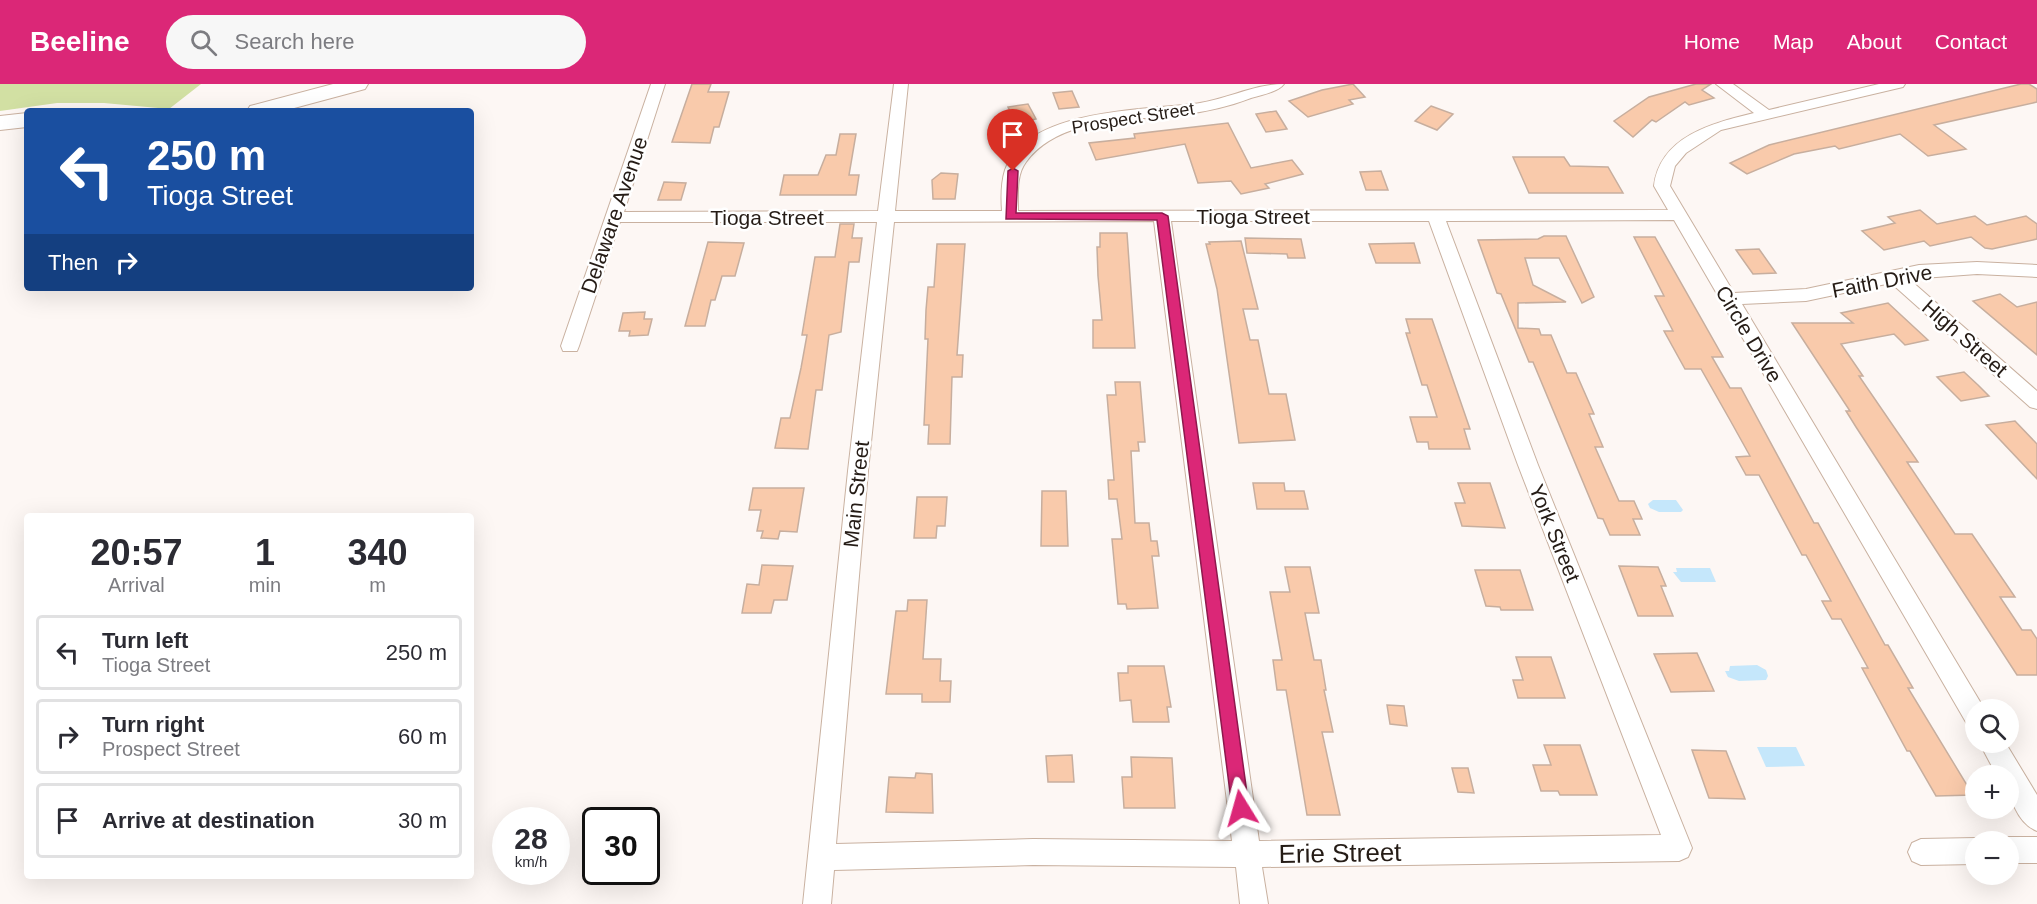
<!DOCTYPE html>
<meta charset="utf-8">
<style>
:root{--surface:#fff;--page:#f7f7f7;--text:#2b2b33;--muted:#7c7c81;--line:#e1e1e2;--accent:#db2777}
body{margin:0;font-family:Arial,sans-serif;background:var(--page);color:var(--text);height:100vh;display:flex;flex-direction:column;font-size:22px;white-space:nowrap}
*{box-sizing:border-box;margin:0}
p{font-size:20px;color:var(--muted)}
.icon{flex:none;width:33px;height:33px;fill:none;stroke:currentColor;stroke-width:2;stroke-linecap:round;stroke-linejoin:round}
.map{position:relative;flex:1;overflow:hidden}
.panel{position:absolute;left:24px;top:429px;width:450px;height:366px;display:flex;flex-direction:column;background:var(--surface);border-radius:6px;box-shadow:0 6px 24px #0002}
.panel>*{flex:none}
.guide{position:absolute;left:24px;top:24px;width:450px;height:183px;border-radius:6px;box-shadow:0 6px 24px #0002;background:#1a4fa0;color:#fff;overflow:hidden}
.buttons{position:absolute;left:1965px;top:615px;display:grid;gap:12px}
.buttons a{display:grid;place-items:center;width:54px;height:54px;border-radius:50%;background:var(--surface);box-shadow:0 6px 24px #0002;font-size:30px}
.speed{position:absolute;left:492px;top:723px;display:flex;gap:12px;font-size:30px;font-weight:700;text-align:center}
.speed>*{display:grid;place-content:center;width:78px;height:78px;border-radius:50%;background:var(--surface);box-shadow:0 6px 24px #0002;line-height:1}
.speed small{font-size:15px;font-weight:400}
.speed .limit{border:3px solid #111;border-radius:9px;background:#fff;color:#111}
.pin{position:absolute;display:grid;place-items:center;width:51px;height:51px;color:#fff;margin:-62px -26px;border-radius:50% 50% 50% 0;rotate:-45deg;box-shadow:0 0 6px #0007}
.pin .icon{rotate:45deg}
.me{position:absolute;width:66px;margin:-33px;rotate:352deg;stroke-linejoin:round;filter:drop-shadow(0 0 4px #0008)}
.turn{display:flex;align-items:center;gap:21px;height:126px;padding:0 24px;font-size:27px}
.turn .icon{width:78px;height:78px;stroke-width:2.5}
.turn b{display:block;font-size:42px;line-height:51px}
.then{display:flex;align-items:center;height:57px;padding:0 24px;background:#0003;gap:12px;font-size:22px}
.eta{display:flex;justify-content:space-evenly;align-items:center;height:102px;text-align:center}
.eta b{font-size:36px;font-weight:700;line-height:42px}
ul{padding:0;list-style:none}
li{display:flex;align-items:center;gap:18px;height:75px;margin:0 12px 9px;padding:0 12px;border:3px solid var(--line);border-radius:6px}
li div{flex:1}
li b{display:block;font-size:22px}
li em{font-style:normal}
header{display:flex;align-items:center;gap:36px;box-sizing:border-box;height:84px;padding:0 30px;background:var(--accent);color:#fff}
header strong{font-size:28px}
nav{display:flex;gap:33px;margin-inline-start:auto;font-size:21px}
.search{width:420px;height:54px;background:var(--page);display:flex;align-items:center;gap:15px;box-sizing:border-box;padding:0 21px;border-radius:33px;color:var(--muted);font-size:22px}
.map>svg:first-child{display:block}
</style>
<header>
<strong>Beeline</strong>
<div class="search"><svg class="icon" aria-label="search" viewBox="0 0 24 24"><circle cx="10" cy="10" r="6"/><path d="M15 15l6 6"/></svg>Search here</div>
<nav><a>Home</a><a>Map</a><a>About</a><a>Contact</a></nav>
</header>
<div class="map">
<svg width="2037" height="820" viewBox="0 0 2037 820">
<rect width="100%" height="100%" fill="#fdf7f4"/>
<!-- green -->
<polygon fill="#d2e0a3" points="0,0 201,0 169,25 104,19 57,19 0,27"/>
<!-- water -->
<g fill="#c5e7fb">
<polygon points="1653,416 1676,416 1683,426 1681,428 1659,428 1650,424 1648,420"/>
<polygon points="1676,484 1710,484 1716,498 1681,498 1673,488 1677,488"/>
<polygon points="1757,581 1766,586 1768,592 1766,596 1739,597 1728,593 1725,587 1729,587 1730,582"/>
<polygon points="1757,663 1796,663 1805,682 1766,683"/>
</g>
<!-- building -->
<g fill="#f9caab" stroke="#c7ae9e" stroke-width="1.5">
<polygon points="692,0 711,0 708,8 729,8 719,43 714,43 710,59 672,58"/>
<polygon points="1353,0 1365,13 1349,16 1353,20 1308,33 1289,17 1322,6"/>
<polygon points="1696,0 1711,0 1702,6 1714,14 1689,21 1685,18 1656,38 1652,36 1633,53 1614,37 1649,13"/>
<polygon points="2021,0 2029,0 2037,5 2037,18 1934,41 1966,65 1928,72 1900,50 1839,65 1835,62 1794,70 1747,90 1730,79 1769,61"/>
<polygon points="1072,7 1079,23 1059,25 1053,9"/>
<polygon points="1028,20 1036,35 1016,39 1008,23"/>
<polygon points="1431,22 1453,30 1437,46 1415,37"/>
<polygon points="1276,27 1287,45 1266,48 1256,30"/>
<polygon points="1228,39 1251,84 1292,76 1303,90 1265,100 1269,104 1241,110 1231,97 1198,99 1185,60 1096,76 1089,59 1135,54 1134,50"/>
<polygon points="840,50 856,50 849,91 859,91 856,111 780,111 784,91 818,91 826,71 836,71"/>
<polygon points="1513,73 1564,73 1570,82 1608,83 1623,109 1529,109"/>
<polygon points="1381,87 1388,106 1366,106 1360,88"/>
<polygon points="941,89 958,90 955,115 933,115 932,96"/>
<polygon points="664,98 686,99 681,116 658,116"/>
<polygon points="1920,126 1937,140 1975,132 1987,141 2026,132 2037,140 2037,155 1992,165 1985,164 1971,153 1930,162 1924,157 1884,166 1862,147 1895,139 1888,133"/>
<polygon points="840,140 854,140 852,154 862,154 859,178 849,178 841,248 829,251 822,306 816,306 808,365 775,364 781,334 790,334 801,284 807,251 802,251 815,173 835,173"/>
<polygon points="1100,149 1127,149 1135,264 1093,264 1093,236 1102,236 1098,192 1097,163 1100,163"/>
<polygon points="1544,152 1566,152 1594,213 1582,219 1559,174 1525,174 1533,201 1566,218 1518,219 1518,244 1539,245 1541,251 1551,251 1567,289 1576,289 1594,330 1589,330 1603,363 1595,363 1619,417 1634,417 1642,435 1633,435 1640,451 1610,451 1603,435 1598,434 1533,278 1529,278 1501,210 1497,209 1478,156 1538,155"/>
<polygon points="1634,153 1655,153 1723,273 1712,273 1730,304 1741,304 1814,439 1818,439 1885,561 1888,561 1913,604 1908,604 1973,711 1936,712 1910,667 1907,667 1862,584 1868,584 1841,535 1832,535 1822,517 1831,517 1806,471 1802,471 1759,391 1746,391 1736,373 1750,372 1730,336 1701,285 1685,285 1664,247 1673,247 1655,212 1664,212"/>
<polygon points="1245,154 1301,155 1305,174 1288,174 1287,170 1247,169"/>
<polygon points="1241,157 1258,225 1243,225 1250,256 1258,256 1269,310 1286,310 1295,356 1239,359 1217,205 1206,160 1210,160 1209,158"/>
<polygon points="708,158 744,159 735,192 722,192 715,216 711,216 705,242 685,242"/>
<polygon points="1414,159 1420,179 1376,179 1369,160"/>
<polygon points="937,160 965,160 957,271 963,271 962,293 952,293 950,360 928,360 929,341 924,341 928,255 925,255 926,226 928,203 934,203"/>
<polygon points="1759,165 1776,189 1753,190 1736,166"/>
<polygon points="2000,210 2017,223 2037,218 2037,271 1973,217"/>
<polygon points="1888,219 1928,256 1905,261 1894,250 1841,260 1863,292 1859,292 1918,378 1907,378 1955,450 1972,450 2015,513 2000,513 2022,546 2031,546 2037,555 2037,591 2017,591 1856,343 1846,327 1850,327 1792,239 1853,239 1841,229"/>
<polygon points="645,228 644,235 652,235 648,251 629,252 630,247 619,247 623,229"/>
<polygon points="1406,235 1432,235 1470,345 1464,345 1470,365 1429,365 1428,358 1417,358 1410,333 1437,333 1427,301 1422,301 1406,249 1410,249"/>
<polygon points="1964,288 1978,301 1989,312 1961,317 1937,293"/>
<polygon points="1115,298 1140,298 1145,358 1138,358 1139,367 1131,367 1135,439 1149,439 1151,457 1157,457 1159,472 1152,472 1158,524 1127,525 1126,520 1118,520 1112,455 1122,455 1117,415 1109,415 1108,396 1114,396 1107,311 1116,311"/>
<polygon points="2015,337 2037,360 2037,395 1986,341"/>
<polygon points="1253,399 1284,399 1285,407 1304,407 1308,425 1257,425"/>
<polygon points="1458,399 1490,399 1505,444 1462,442 1455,419 1465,419"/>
<polygon points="753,404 804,404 797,448 780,447 778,455 761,454 763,447 757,447 761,426 749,426"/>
<polygon points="1042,407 1066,407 1068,462 1041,462"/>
<polygon points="917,413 947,413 945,442 937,442 936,454 914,454"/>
<polygon points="762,481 793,482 787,516 774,516 771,529 742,529 747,500 759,501"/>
<polygon points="1619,482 1658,483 1666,502 1661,502 1673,532 1638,532"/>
<polygon points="1285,483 1310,483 1319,529 1305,529 1314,576 1321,576 1326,606 1324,606 1333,648 1322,648 1340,731 1307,731 1286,606 1277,606 1273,576 1282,576 1270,508 1290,508"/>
<polygon points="1475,486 1520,486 1533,526 1501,526 1500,523 1486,522"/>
<polygon points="908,516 927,516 923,575 941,575 940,597 951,597 950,618 922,618 922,610 886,610 896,527 907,527"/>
<polygon points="1697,569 1714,607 1671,608 1654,570"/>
<polygon points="1516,573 1551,573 1565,614 1518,614 1513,596 1523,596"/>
<polygon points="1128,582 1164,582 1171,623 1167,623 1169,638 1133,638 1131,616 1120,617 1118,589 1128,589"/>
<polygon points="1387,621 1404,622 1407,642 1390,640"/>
<polygon points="1544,661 1580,661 1597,711 1560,711 1558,707 1541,707 1533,681 1551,681"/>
<polygon points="1692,666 1726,667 1745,715 1709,714"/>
<polygon points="1072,671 1074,698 1048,698 1046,672"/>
<polygon points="1131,673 1172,674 1175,724 1124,724 1122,693 1132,693"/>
<polygon points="1452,684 1468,684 1474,709 1458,708"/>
<polygon points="916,689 932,690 933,729 886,728 889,693 915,694"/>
</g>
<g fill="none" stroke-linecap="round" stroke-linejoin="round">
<!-- street casing -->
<g stroke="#c9b1a0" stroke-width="2">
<g id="street">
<path d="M 651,0 L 665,0 L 624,128 L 878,127 L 894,0 L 908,0 L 895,127 L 1002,127 C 1001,113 1001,99 1005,86 C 1028,23 1146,27 1200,19 C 1230,14 1255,0 1284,0 C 1278,8 1261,11 1251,14 C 1228,23 1204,28 1180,31 C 1130,37 1059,33 1026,78 C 1016,91 1018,111 1018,127 L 1668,126 L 1654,102 C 1660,52 1713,39 1754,29 L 1716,0 L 1733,0 L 1769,26 L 1879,0 L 1905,0 L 1903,3 L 1721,46 L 1686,69 L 1675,82 L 1670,102 L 1734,209 L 1806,205 L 1919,181 L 1977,178 L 2037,181 L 2037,193 L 1977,190 L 1909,195 L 2037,307 L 2037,325 L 2030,323 L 1891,199 L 1806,217 L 1742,220 L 1985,626 L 1976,626 L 1976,643 L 1967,640 L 1674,136 L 1446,137 L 1538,381 L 1692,764 L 1688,773 L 1679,777 L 1262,783 L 1268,820 L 1240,820 L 1236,783 L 1033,781 L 834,786 L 831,820 L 803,820 L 848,387 L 877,138 L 620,138 L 579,262 L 577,267 L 563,267 L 561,262 ZM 1154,137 L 1232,757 L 1033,755 L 836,760 L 868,387 L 894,138 ZM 1171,137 L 1429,137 L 1518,381 L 1661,751 L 1259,757 Z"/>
<path d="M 1979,658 L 2005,658 L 2037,711 L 2037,747 C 2017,739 2008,712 2008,692 L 1997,692 Z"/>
<polygon points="2008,753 2037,753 2037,779 2008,779 2008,758 1998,758"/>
<polygon points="1976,754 1984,758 1976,758 1976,780 1921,781 1912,777 1908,768 1912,759 1921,755"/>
</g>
</g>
<!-- secondary casing -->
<g stroke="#c9b1a0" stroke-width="2">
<g id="secondary">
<polygon points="333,0 368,0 365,5 283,27 247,27 250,22"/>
<polygon points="27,29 27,43 0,46 0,32"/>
</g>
</g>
<!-- street -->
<use href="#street" fill="#fff" fill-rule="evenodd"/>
<!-- secondary -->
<use href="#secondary" fill="#fff" fill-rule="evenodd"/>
</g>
<!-- route -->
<polygon fill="#db2777" stroke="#8e194d" stroke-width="1.5" points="1013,84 1018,87 1016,129 1162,129 1168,132 1249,724 1247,730 1241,732 1235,730 1232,724 1157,136 1006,135 1008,87"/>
<g text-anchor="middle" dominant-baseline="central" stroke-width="5" stroke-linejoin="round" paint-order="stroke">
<!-- far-street labels -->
<g font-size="18" fill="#251c16" stroke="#fff">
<text transform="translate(1133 34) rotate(-9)">Prospect Street</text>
</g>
<!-- street labels -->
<g font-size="21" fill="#251c16" stroke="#fff">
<text transform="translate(614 131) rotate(-71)">Delaware Avenue</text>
<text x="1253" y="132">Tioga Street</text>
<text x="767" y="133">Tioga Street</text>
<text transform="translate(1882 197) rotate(-11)">Faith Drive</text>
<text transform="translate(1749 250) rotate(59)">Circle Drive</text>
<text transform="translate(1965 254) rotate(41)">High Street</text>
<text transform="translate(856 410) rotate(-84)">Main Street</text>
<text transform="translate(1555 449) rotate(68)">York Street</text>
</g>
<!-- near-street labels -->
<g font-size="26" fill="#251c16" stroke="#fff">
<text transform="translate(1340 769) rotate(-1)">Erie Street</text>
</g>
</g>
</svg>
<div class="buttons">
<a><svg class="icon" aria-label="search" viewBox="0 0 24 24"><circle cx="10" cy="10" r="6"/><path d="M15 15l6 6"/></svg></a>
<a>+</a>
<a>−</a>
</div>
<div class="speed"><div>28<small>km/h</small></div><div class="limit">30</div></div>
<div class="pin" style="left:1013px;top:87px;background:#d93025"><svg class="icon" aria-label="arrive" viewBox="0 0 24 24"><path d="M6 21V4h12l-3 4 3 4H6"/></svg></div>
<svg class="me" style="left:1241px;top:724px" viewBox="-20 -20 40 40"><path d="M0-17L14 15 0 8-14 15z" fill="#db2777" stroke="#fff" stroke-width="4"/></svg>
<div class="guide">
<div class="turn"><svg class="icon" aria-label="left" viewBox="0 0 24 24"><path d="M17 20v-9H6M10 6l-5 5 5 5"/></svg><div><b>250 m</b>Tioga Street</div></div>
<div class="then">Then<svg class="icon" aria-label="right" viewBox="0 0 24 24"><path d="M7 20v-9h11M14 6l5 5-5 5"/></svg></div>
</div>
<section class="panel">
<div class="eta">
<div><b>20:57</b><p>Arrival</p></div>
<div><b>1</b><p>min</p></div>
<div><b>340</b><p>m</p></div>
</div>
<ul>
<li><svg class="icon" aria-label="left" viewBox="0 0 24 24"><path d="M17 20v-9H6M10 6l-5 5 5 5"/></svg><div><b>Turn left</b><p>Tioga Street</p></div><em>250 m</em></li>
<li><svg class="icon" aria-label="right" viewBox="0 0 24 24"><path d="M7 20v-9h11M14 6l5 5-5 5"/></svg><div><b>Turn right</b><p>Prospect Street</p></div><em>60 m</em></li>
<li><svg class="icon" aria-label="arrive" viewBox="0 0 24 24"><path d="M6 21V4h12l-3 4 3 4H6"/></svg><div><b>Arrive at destination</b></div><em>30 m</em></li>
</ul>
</section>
</div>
